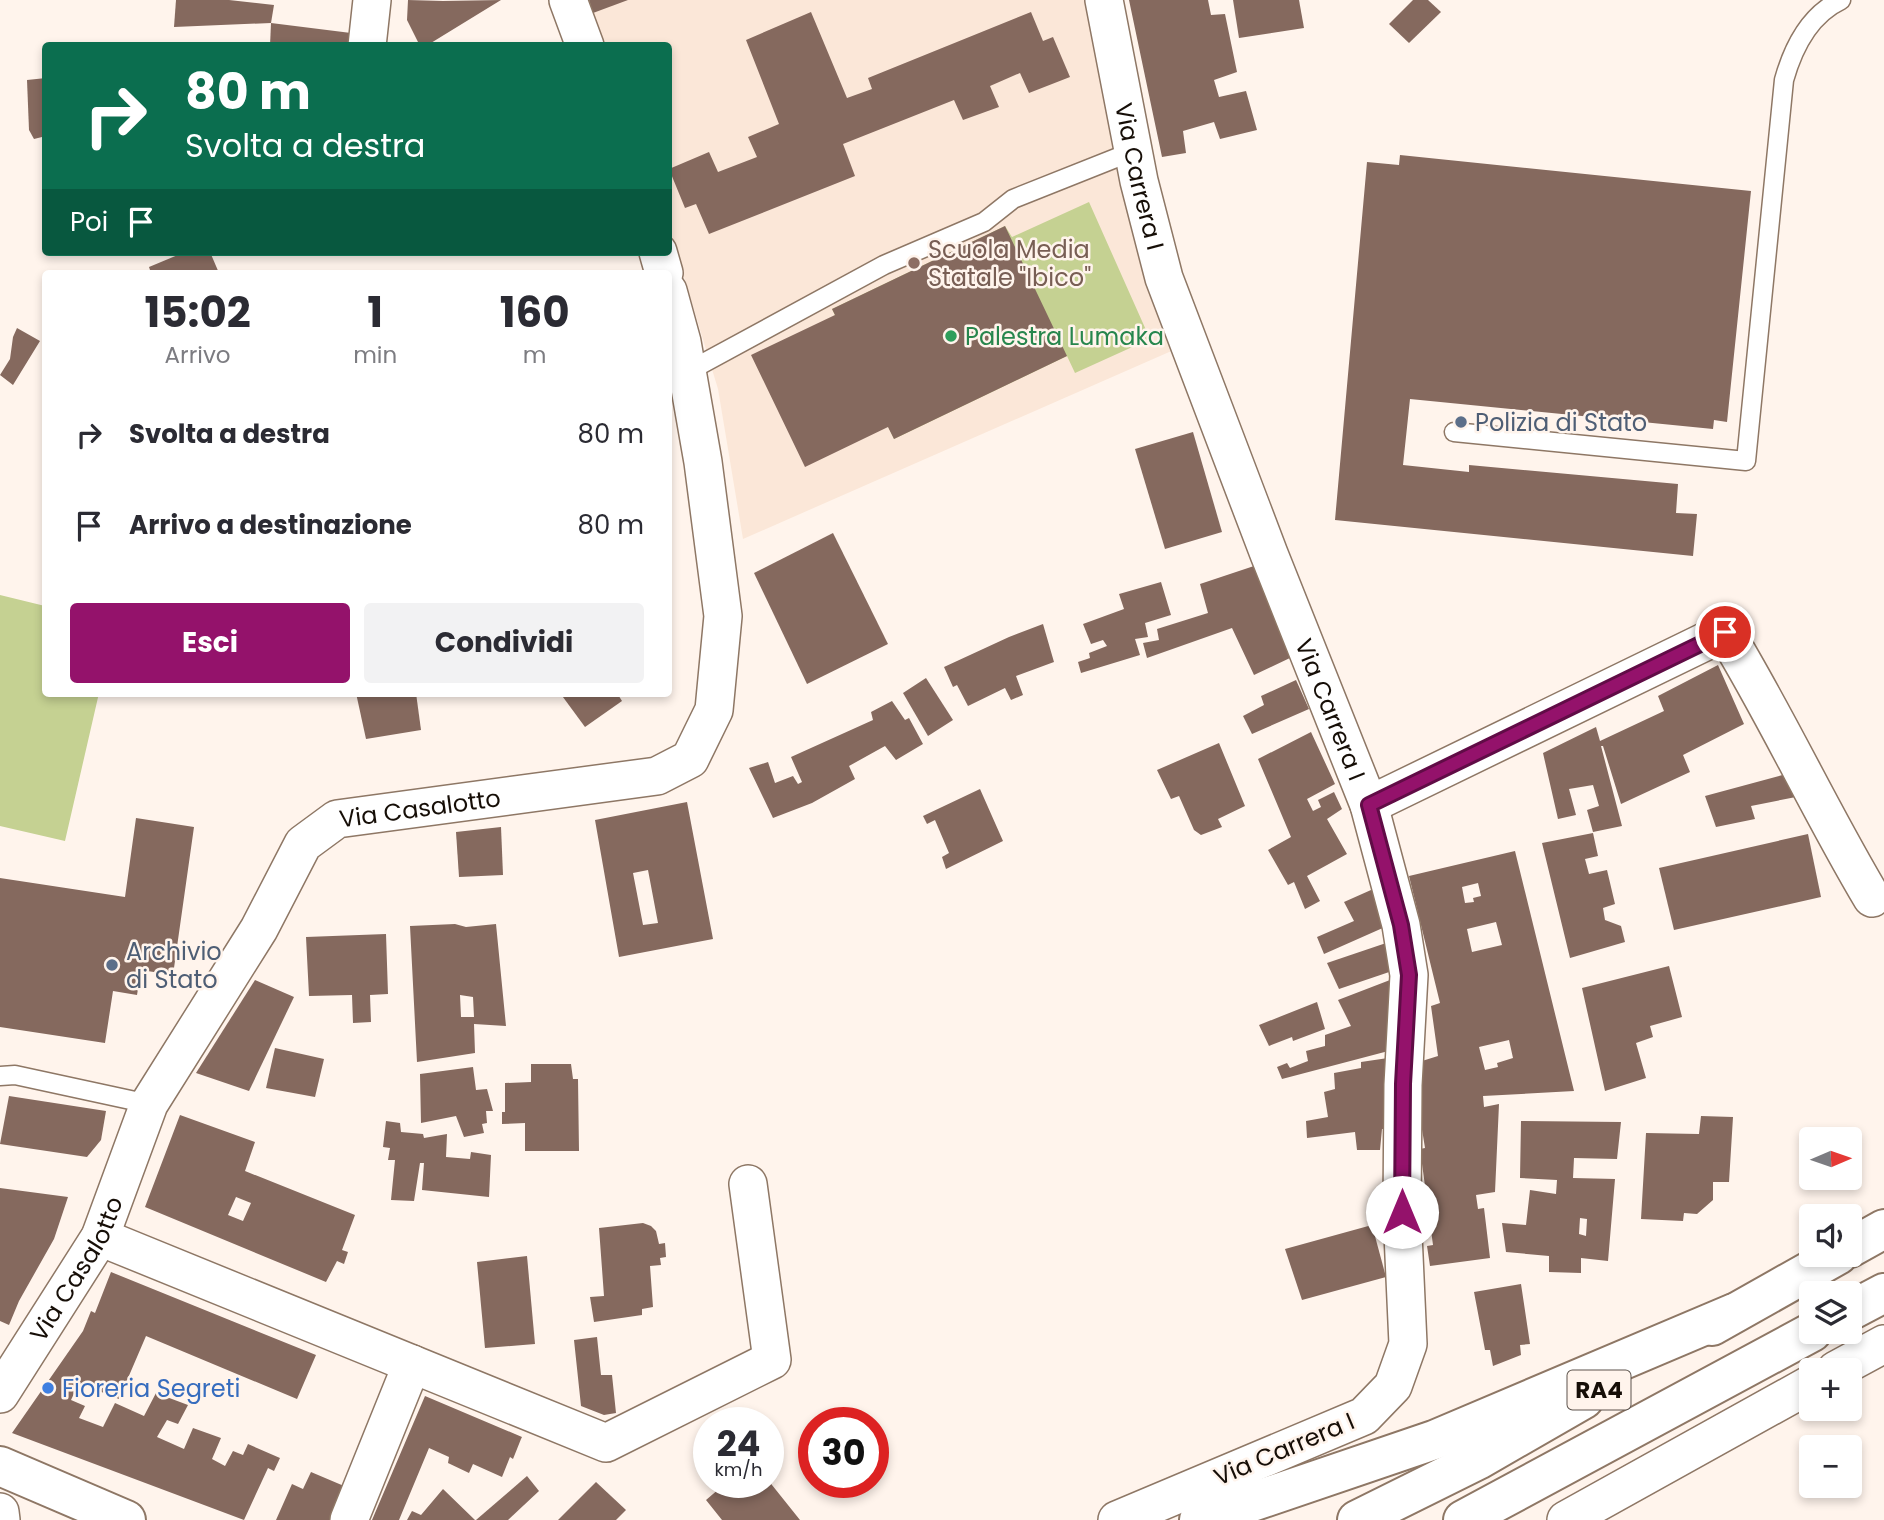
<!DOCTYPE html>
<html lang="it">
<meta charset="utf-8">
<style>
:root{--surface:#fff;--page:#f2f2f3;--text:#2b2b33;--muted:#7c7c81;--accent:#94126b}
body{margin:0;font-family:Poppins,sans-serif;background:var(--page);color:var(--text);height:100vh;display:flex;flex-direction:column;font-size:26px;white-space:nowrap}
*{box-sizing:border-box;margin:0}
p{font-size:23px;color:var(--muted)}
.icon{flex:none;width:38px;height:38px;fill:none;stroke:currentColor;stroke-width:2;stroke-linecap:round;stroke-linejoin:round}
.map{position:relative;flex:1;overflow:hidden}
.sheet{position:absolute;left:42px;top:270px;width:630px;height:427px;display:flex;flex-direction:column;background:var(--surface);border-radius:7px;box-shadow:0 4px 10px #0003}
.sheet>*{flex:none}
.top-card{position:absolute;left:42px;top:42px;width:630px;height:214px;border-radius:7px;box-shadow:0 4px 10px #0003;background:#0b6e4f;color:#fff;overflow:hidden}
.needle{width:46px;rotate:88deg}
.controls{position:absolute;left:1799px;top:1127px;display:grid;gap:14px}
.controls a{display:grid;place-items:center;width:63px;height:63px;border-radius:7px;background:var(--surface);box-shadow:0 4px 10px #0003;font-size:35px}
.speed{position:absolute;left:693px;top:1407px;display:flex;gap:14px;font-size:35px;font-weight:700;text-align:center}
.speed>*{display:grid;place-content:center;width:91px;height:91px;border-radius:50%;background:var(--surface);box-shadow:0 4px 10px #0003;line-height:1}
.speed small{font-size:18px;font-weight:400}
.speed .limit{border:10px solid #d22;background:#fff;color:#111}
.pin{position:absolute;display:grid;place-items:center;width:60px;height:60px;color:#fff;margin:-30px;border:4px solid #fff;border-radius:50%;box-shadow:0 2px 7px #0007}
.me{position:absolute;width:77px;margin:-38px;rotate:0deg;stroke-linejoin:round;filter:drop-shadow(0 0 5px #0008)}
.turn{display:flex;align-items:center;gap:24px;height:147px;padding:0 28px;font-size:32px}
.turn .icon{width:91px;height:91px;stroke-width:2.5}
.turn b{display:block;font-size:49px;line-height:60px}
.then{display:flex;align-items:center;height:66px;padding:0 28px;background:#0003;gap:14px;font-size:26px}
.eta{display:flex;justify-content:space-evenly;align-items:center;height:119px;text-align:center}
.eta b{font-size:42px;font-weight:700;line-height:49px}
.button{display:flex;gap:14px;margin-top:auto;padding:14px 28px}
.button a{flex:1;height:80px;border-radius:7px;background:var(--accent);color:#fff;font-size:28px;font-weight:700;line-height:80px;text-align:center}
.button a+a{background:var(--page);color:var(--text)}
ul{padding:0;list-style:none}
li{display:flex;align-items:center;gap:21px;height:91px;padding:0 28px}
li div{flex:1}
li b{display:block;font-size:26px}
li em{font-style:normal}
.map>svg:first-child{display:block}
</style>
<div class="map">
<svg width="1884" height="1520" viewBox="0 0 1884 1520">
<rect width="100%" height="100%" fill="#fff4ec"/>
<!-- built -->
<polygon fill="#fbe7d8" points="589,0 1087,0 1176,349 743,539 718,389 669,227 668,46 605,45"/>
<!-- green -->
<g fill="#c5d192">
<polygon points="1089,202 1150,339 1075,373 1067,356 894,439 832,309 1005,226 1012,237"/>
<polygon points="0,595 45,606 46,693 99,693 65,841 0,826"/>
</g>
<!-- building -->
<g fill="#85695e" fill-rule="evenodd">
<polygon points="176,0 229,0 274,5 271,23 174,27"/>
<polygon points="408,0 443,1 501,0 426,46 420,46 407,20"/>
<polygon points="589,0 628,0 593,13"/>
<polygon points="1129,0 1208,0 1211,15 1225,14 1237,72 1214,80 1219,97 1246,91 1257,130 1220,139 1214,122 1183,131 1186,153 1162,157"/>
<polygon points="1233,0 1299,0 1304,28 1239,38"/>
<polygon points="1413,0 1428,0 1441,12 1409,43 1389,24"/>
<polygon points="811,12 847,98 872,89 868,78 1031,12 1043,41 1053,37 1070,77 1029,93 1020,73 990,86 999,107 963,120 954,100 843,144 855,176 709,234 696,204 685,208 669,169 709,152 718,172 757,157 748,137 779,124 746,40"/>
<polygon points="271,23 351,33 349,46 270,46"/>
<polygon points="46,78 46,136 34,139 29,130 27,80"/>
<polygon points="1400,155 1751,191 1727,422 1714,420 1713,429 1410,399 1403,465 1469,472 1469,465 1678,484 1676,513 1697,514 1693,556 1335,520 1367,162 1399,165"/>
<polygon points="1005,226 1067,356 894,439 888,427 805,467 751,355 835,315 832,309"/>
<polygon points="185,252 210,252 219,273 144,273 150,270 149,267"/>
<polygon points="17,328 40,341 13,385 0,375 10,359 13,337"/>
<polygon points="1193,432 1222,532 1165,549 1135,449"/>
<polygon points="833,533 888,644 807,684 754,573"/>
<polygon points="1254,566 1292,657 1254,675 1232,628 1147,658 1143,643 1159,640 1157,629 1208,613 1200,584"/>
<polygon points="1161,582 1171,615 1145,623 1148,637 1135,639 1140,655 1081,673 1078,662 1090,658 1089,653 1107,646 1103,640 1091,644 1083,624 1124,609 1119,594"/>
<polygon points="1043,624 1054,662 1016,676 1023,695 1011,700 1005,688 968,706 957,685 953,687 944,667 1009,637"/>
<polygon points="1718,665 1744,724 1683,755 1690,772 1621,804 1603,746 1601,746 1622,826 1593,832 1587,810 1599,806 1593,785 1569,789 1576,815 1558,819 1543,753 1596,727 1600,741 1664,711 1658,696"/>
<polygon points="926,678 953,720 928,736 903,693"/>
<polygon points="1296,680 1309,709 1252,734 1243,716 1264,705 1261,696"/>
<polygon points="356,693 416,693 421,730 366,739"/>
<polygon points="560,693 617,693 622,701 585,727"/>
<polygon points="892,701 905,720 909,718 923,744 896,760 885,746 849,766 855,779 812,803 773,818 749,768 768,762 775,783 793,776 798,784 802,782 791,757 873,720 871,712"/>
<polygon points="1311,732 1335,784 1307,799 1313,811 1321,807 1318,800 1334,792 1342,809 1327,819 1347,854 1307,876 1320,901 1305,909 1294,882 1288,885 1268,850 1291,837 1258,759"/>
<polygon points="1219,743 1245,806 1218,819 1222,827 1201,835 1194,830 1179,796 1171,799 1157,770"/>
<polygon points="1786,774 1801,796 1751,806 1755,819 1716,827 1705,796"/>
<polygon points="980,789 1003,841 946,869 942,857 949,853 935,820 927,824 923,816"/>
<path d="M 687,802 L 713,939 L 619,957 L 595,820 ZM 648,870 L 658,923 L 643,925 L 633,873 Z"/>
<polygon points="136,818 194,827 173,975 141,970 137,995 113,991 105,1043 0,1027 0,878 125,897"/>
<polygon points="501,827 503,875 459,877 456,832"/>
<polygon points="1593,833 1598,856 1585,859 1589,874 1607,870 1615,904 1603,908 1605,920 1621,926 1625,942 1570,958 1542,843"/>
<polygon points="1808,834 1821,897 1674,930 1659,868"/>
<path d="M 1515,851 L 1574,1091 L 1483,1096 L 1484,1107 L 1499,1104 L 1495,1192 L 1476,1195 L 1478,1209 L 1484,1208 L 1490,1258 L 1430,1266 L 1427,1246 L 1433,1245 L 1420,1149 L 1425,1148 L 1420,1117 L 1422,1061 L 1438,1056 L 1431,1006 L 1440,1003 L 1409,876 ZM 1478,883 L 1481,896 L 1473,898 L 1474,902 L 1465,903 L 1462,887 ZM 1496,922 L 1502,945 L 1472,952 L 1467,929 ZM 1509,1040 L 1513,1058 L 1497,1063 L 1498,1067 L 1485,1070 L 1479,1047 Z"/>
<polygon points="1380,886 1394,923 1324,954 1317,937 1354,921 1344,902"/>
<path d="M 455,924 L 466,927 L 496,924 L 506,1026 L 474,1024 L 475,1053 L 417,1062 L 410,926 ZM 460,995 L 473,997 L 474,1017 L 461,1017 Z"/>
<polygon points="386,934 388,994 370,995 371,1022 353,1023 352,995 309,996 306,937"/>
<polygon points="1395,940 1404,967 1339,989 1327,963"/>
<polygon points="1669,966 1682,1017 1650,1026 1653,1037 1636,1043 1646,1078 1605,1091 1582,988"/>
<polygon points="1403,975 1396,1049 1282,1079 1277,1067 1287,1063 1290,1068 1308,1061 1306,1051 1325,1046 1325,1035 1351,1026 1338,1000"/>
<polygon points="255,980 294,997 249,1091 196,1073"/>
<polygon points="1317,1002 1325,1029 1293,1041 1292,1037 1269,1046 1259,1025"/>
<polygon points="275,1048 324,1059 315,1097 266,1088"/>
<polygon points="1388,1058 1389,1129 1382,1129 1380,1150 1357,1150 1355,1132 1307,1138 1306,1121 1328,1117 1324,1092 1335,1089 1334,1073 1361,1068 1361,1062"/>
<polygon points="531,1064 571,1064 573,1079 578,1079 579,1151 525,1151 525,1123 502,1124 502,1112 505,1112 505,1083 531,1082"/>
<polygon points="473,1067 476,1090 487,1089 493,1111 486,1111 487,1123 482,1124 484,1133 464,1137 456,1116 421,1123 420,1074"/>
<polygon points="9,1096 106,1111 101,1140 87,1157 0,1144"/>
<path d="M 180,1115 L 255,1142 L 245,1171 L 355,1215 L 342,1250 L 348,1252 L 344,1264 L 337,1261 L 326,1282 L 145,1207 ZM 236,1197 L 251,1203 L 243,1221 L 228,1215 Z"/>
<polygon points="1701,1116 1733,1117 1729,1182 1713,1182 1713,1200 1697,1214 1684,1213 1683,1221 1641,1219 1646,1133 1699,1134"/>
<polygon points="386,1121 400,1123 401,1132 423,1134 424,1138 447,1134 446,1157 470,1159 471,1152 491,1155 489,1197 422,1190 424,1163 420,1163 414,1201 391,1200 395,1160 388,1160 390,1148 383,1147"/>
<path d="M 1521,1121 L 1621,1122 L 1617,1159 L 1574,1158 L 1573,1178 L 1615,1179 L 1608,1261 L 1581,1258 L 1581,1273 L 1549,1272 L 1549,1256 L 1506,1252 L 1502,1223 L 1526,1225 L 1530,1190 L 1556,1194 L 1557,1180 L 1520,1178 ZM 1580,1218 L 1587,1219 L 1586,1236 L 1579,1234 Z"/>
<polygon points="0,1188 68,1197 54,1239 19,1301 9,1325 0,1321"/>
<polygon points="643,1223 651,1226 656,1231 659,1244 665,1243 666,1257 660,1258 661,1265 650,1266 653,1307 642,1309 642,1315 594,1322 590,1297 604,1296 599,1228"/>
<polygon points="1372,1225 1386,1277 1302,1300 1285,1249"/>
<polygon points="527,1256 535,1344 485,1348 477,1262"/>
<polygon points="111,1272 316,1355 297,1399 146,1336 119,1399 79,1383 71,1400 85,1406 79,1418 103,1427 115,1403 144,1416 156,1393 188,1405 178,1424 167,1420 157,1437 184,1449 193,1428 221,1438 212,1459 225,1466 233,1451 243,1455 248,1444 280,1458 274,1471 268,1468 244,1520 12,1433 83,1331 91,1311 95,1313"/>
<polygon points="1521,1284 1530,1344 1520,1345 1521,1355 1493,1366 1490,1350 1485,1350 1474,1292"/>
<polygon points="597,1337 601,1375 612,1375 616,1413 604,1415 581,1406 574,1340"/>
<polygon points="425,1396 522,1437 521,1439 513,1459 510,1457 502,1477 473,1464 469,1473 448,1463 449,1457 429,1448 399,1520 372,1520"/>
<polygon points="311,1472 344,1486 331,1520 276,1520 292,1484 303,1489"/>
<polygon points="527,1476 539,1491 508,1520 476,1520"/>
<polygon points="768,1480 800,1520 722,1520 706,1500 727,1482 768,1482"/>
<polygon points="596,1482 626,1510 616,1520 558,1520"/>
<polygon points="443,1489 475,1520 407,1520 412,1511 421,1515"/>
</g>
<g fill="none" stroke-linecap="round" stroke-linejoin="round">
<!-- lane casing -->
<g stroke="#8e7765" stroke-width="21">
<g id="lane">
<polyline points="687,372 884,265 984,222 1013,199 1121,156"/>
<path d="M 1454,432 L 1746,461 L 1784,80 C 1793,48 1809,15 1841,0"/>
<polyline points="0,1076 15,1075 149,1104"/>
</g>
</g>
<!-- street casing -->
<g stroke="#8e7765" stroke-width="40">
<g id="street">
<polyline points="568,0 585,46"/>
<path id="s1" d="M 1104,0 L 1139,181 L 1164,278 L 1269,554 L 1369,805 L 1401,925 L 1409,975 L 1403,1085 L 1402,1212 L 1408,1344 L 1393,1386 L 1364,1416 L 1117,1520"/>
<polyline points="367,46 372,0"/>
<polyline points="658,252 664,273"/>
<path d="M 1369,805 L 1725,632 C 1778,719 1820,811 1872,898"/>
<polyline points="100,1237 606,1443 772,1360 748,1184"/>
<polyline points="1836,1370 1884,1344"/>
<path id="s2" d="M 0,1394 L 100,1237 L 149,1104 L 259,929 L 303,844 L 337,819 L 657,776 L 690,759 L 714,710 L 723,616 L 703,462 L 682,342 L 668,291"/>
<polyline points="0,1512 1,1520"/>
<polyline points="349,1520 412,1364"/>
<polyline points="1566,1520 1811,1384"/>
</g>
</g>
<!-- secondary casing -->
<g stroke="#8e7765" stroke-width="42">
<polyline id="secondary" points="0,1466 126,1520"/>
</g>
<!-- highway casing -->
<g stroke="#8e7765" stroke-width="42">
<g id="highway">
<polyline points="1850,1248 1884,1229"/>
<polyline points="1850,1311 1884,1293"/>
<polyline points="1712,1326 1838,1255"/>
<polyline points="1199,1520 1434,1440 1734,1313"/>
<polyline points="1357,1520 1478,1460 1584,1399"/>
<polyline points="1463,1520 1812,1332"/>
</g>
</g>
<!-- lane -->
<use href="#lane" stroke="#fff" stroke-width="18"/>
<!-- street -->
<use href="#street" stroke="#fff" stroke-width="37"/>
<!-- secondary -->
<use href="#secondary" stroke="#fff" stroke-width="38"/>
<!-- highway -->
<use href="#highway" stroke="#fff" stroke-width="38"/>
</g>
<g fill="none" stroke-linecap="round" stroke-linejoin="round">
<!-- route casing -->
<g stroke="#600c46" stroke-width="18">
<polyline id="route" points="1402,1212 1403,1084 1409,975 1401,925 1369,805 1725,632"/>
</g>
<!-- route -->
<use href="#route" stroke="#94126b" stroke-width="12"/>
</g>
<!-- markers -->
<circle fill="#8d6e63" stroke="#fff4ec" stroke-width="2.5" cx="914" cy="263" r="7"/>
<circle fill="#2e9e5b" stroke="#fff4ec" stroke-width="2.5" cx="951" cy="336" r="7"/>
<g fill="#5c6f8a" stroke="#fff4ec" stroke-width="2.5">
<circle cx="1461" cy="422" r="7"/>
<circle cx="112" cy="965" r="7"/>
</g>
<circle fill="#3f7fe0" stroke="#fff4ec" stroke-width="2.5" cx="48" cy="1388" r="7"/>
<g text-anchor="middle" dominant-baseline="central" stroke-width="5" stroke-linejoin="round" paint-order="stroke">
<!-- shield labels -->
<rect fill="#fff4ec" stroke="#5c534c" stroke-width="2" x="1567.5" y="1370.5" width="63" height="39" rx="5"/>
<g font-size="23" font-weight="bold" fill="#160e07">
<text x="1599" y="1390">RA4</text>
</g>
<!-- street labels -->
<g font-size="24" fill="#160e07" stroke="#fff4ec">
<text stroke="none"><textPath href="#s1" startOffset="180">Via Carrera I</textPath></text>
<text stroke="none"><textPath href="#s1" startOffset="747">Via Carrera I</textPath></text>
<text stroke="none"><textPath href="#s2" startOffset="756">Via Casalotto</textPath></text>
<text stroke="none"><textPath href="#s2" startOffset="147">Via Casalotto</textPath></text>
<text transform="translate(1284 1449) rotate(-23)">Via Carrera I</text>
</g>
<!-- education labels -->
<g font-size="24" fill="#785e54" stroke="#fff4ec" text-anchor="start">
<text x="928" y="249">Scuola Media<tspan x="928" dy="28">Statale "Ibico"</tspan></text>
</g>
<!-- leisure labels -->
<g font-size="24" fill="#27864d" stroke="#fff4ec" text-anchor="start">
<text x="965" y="336">Palestra Lumaka</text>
</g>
<!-- service labels -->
<g font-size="24" fill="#4e5e75" stroke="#fff4ec" text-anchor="start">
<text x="1475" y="422">Polizia di Stato</text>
<text x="126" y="951">Archivio<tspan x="126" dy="28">di Stato</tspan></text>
</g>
<!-- shop labels -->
<g font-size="24" fill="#366cbe" stroke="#fff4ec" text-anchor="start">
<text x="62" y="1388">Fioreria Segreti</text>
</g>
</g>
</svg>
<div class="controls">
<a><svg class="needle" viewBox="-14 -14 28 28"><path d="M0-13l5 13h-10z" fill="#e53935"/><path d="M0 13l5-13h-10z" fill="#7c7c81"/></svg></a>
<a><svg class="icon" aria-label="sound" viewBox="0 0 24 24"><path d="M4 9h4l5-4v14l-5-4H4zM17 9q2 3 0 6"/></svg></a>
<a><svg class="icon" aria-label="layers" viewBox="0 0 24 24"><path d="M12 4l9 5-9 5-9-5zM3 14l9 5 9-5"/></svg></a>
<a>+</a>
<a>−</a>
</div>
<div class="speed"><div>24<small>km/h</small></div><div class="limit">30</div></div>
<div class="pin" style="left:1725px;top:632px;background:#d93025"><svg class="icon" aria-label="arrive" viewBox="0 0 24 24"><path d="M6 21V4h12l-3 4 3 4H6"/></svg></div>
<svg class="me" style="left:1402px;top:1212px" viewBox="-20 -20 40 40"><circle r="19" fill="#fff"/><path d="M0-13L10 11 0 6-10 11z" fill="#94126b"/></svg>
<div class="top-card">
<div class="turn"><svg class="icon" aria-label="right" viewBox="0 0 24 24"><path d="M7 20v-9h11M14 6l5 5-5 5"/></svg><div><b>80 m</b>Svolta a destra</div></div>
<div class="then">Poi<svg class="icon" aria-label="arrive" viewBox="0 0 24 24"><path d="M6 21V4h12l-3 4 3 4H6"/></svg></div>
</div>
<section class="sheet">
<div class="eta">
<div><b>15:02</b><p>Arrivo</p></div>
<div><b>1</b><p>min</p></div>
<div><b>160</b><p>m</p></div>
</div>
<ul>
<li><svg class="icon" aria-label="right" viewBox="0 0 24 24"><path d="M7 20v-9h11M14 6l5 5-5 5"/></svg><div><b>Svolta a destra</b></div><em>80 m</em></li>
<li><svg class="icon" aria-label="arrive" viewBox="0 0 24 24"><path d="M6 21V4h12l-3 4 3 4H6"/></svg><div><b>Arrivo a destinazione</b></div><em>80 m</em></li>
</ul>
<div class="button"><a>Esci</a><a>Condividi</a></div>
</section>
</div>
